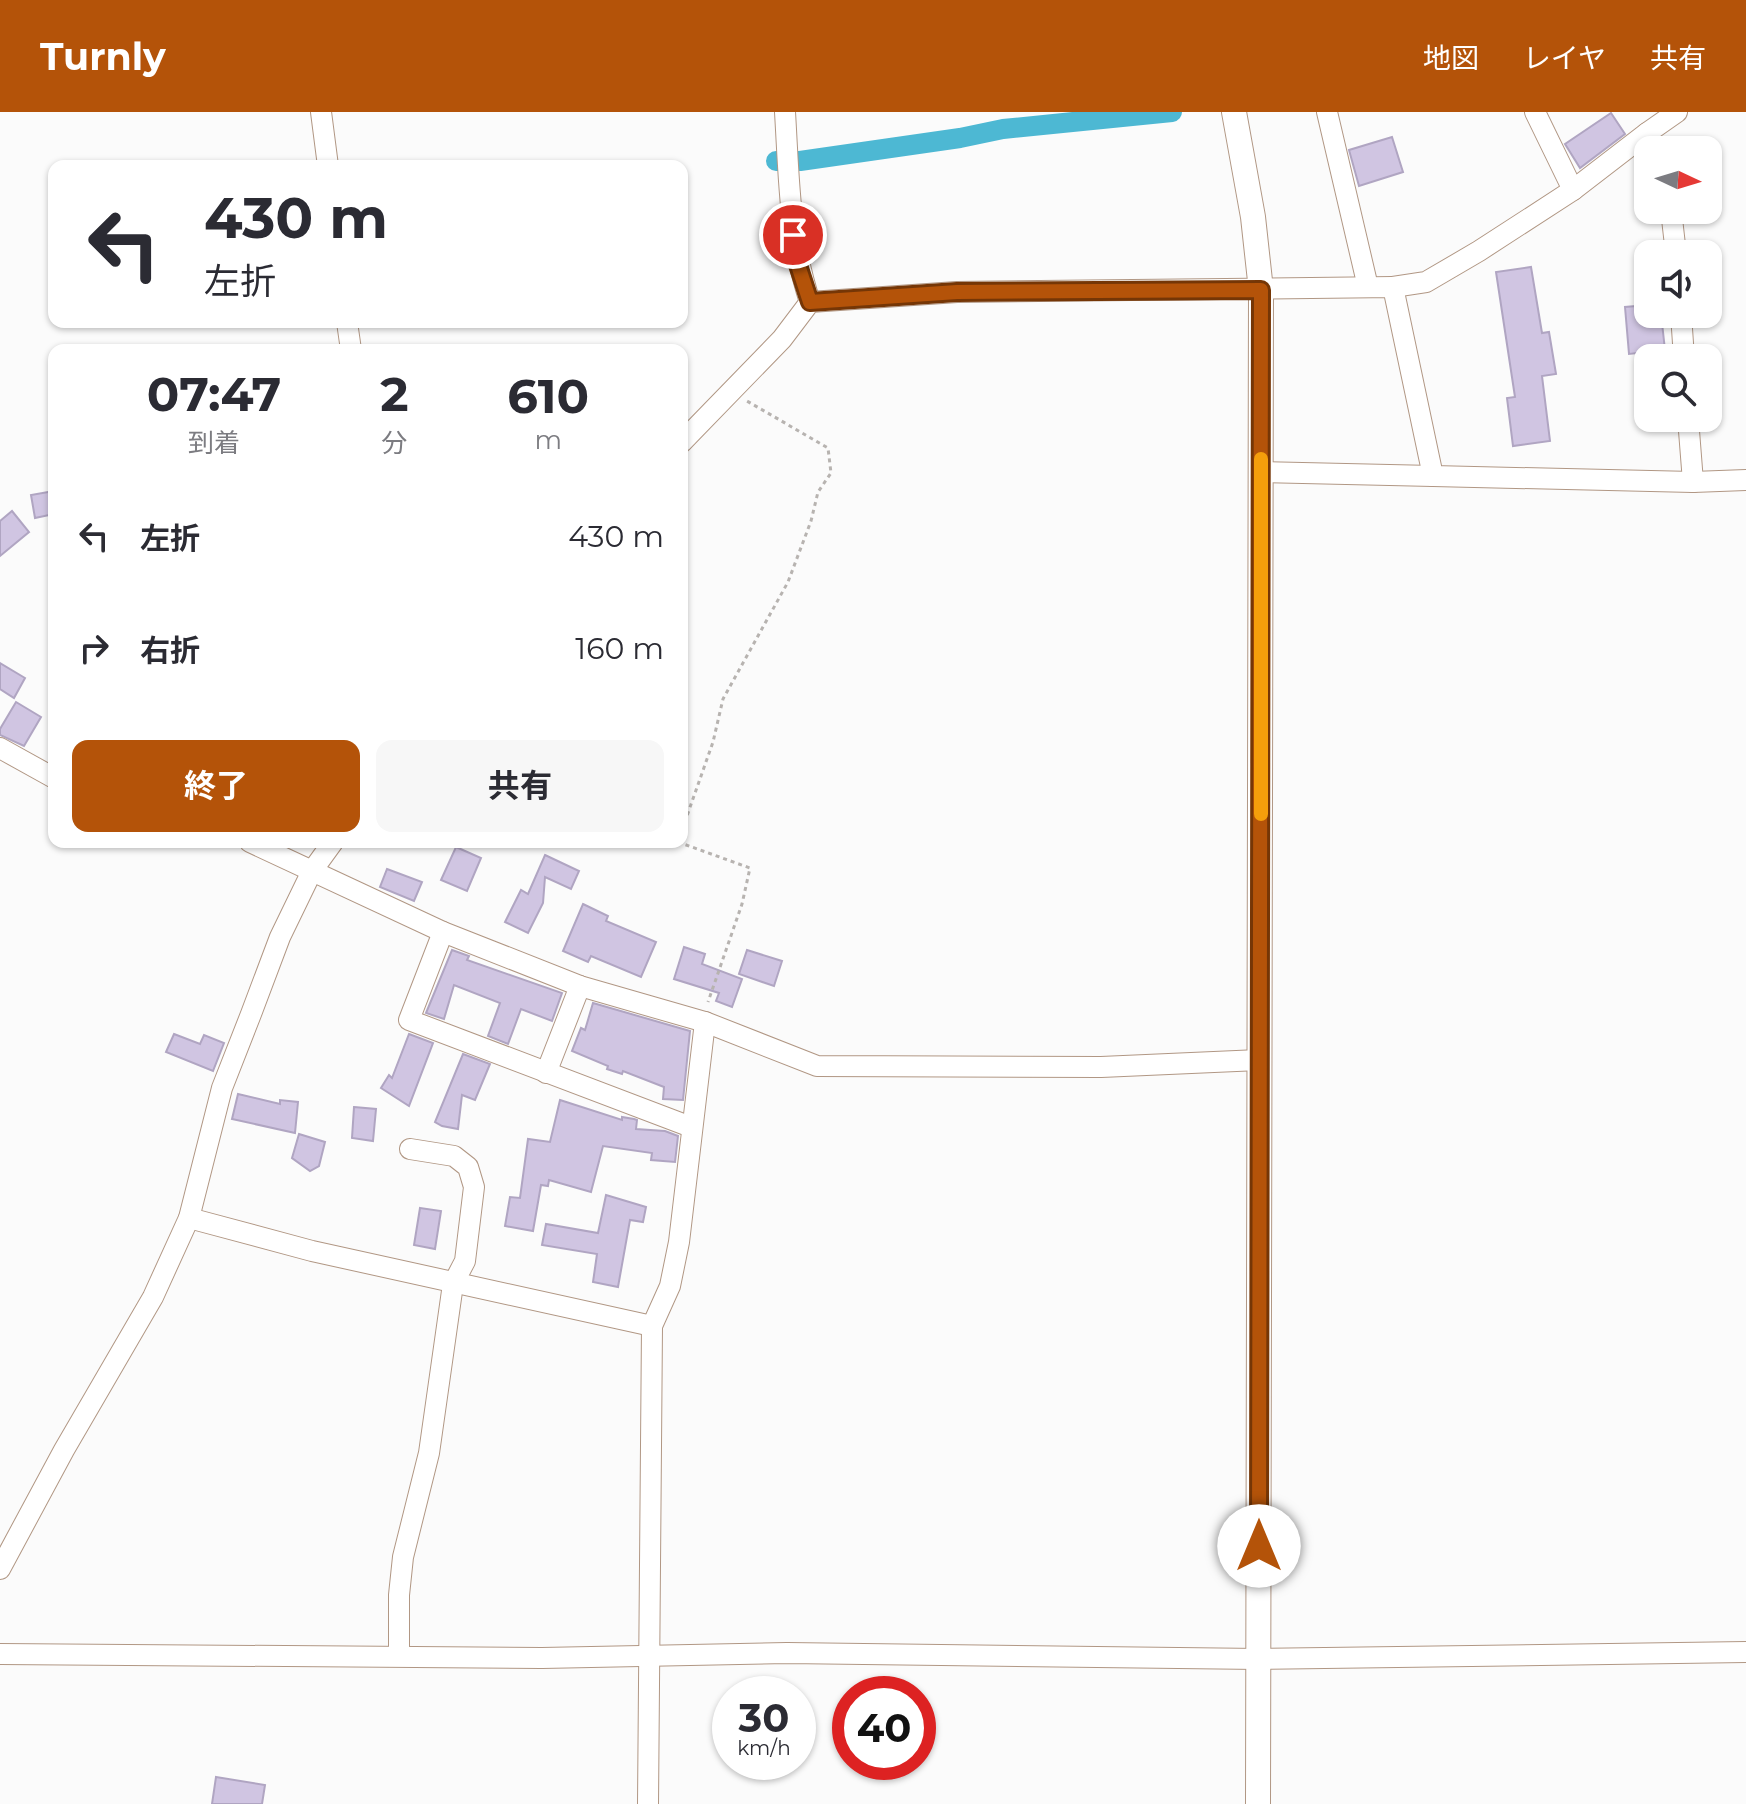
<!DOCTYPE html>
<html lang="ja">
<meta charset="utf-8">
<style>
:root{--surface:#fff;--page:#f7f7f7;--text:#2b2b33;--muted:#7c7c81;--accent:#b45309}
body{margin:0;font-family:Montserrat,"Noto Sans JP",sans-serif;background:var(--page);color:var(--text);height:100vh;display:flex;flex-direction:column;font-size:30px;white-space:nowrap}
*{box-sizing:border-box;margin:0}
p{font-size:26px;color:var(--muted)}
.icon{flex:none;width:44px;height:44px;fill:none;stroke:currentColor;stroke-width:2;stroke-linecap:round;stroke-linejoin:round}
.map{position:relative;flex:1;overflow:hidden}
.drawer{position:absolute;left:48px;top:232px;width:640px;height:504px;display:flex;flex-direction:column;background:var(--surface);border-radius:16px;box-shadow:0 2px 6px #0004}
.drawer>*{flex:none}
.banner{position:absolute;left:48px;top:48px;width:640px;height:168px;border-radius:16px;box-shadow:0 2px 6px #0004;background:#fff;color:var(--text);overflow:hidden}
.needle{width:52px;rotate:94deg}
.fabs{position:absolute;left:1634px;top:24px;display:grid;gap:16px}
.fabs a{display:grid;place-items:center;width:88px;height:88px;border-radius:16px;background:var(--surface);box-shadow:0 2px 6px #0004;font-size:40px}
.speed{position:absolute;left:712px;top:1564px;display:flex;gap:16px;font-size:40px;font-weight:700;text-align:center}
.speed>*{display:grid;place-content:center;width:104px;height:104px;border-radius:50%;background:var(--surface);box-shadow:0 2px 6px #0004;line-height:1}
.speed small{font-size:20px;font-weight:400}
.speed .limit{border:12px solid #d22;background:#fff;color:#111}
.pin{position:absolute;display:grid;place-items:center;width:68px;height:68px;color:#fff;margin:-34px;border:4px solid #fff;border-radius:50%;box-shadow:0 2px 8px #0007}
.me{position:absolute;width:88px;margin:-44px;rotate:0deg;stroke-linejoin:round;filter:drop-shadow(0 0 6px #0008)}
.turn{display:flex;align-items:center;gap:28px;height:168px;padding:0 24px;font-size:36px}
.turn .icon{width:104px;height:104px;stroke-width:2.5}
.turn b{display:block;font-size:56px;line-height:68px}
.eta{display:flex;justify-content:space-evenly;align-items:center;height:136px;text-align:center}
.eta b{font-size:48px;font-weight:700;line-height:56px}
.primary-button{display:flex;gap:16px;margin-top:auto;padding:16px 24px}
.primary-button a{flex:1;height:92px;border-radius:16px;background:var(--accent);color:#fff;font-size:32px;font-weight:700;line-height:92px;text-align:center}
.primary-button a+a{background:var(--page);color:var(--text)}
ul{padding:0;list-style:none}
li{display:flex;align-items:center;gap:24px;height:112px;padding:0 24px}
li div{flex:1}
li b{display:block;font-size:30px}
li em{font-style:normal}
header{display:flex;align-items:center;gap:48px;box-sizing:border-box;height:112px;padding:0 40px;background:var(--accent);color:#fff}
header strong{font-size:38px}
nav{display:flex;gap:44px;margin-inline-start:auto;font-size:28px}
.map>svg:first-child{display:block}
</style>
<header>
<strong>Turnly</strong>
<nav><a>地図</a><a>レイヤ</a><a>共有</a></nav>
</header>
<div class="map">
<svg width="1746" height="1692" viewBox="0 0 1746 1692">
<rect width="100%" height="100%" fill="#fbfbfb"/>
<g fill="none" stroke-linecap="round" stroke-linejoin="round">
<!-- canal -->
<polyline stroke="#4db8d3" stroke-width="20" points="776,49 800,49 960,26 1003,17 1172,0"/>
</g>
<!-- building -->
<g fill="#d0c5e2" stroke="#b0a5c2" stroke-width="2">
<polygon points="1611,1 1625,22 1580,56 1565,32"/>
<polygon points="1392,25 1403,60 1359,74 1349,38"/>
<polygon points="1531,155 1542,221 1549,220 1556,262 1542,264 1550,329 1513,334 1507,286 1515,285 1496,160"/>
<polygon points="1648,193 1648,202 1661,202 1665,238 1629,242 1625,195"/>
<polygon points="54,379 54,402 35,406 31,383"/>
<polygon points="12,399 29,420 0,444 0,409"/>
<polygon points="0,551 25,566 14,586 0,577"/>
<polygon points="16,590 41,605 24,634 0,623 0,617"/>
<polygon points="456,735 481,746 467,779 441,768"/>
<polygon points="545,743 579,759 571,777 545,765 543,791 528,821 505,810 521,778 528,782"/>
<polygon points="387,757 422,770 414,789 380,775"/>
<polygon points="583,792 608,804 606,809 656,830 641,865 591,844 588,850 563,839"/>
<polygon points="684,835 705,842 702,852 742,867 732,895 716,889 719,881 674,867"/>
<polygon points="452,838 469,844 467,848 562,881 552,909 521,897 508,932 488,924 500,891 454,873 444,907 426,901"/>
<polygon points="747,838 782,849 774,874 739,862"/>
<polygon points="593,891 690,919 683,988 663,987 664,975 623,959 622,962 607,957 608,954 572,939 581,916 585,918"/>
<polygon points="174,922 200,932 204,923 224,931 213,959 166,940"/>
<polygon points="409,922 433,931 409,994 381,976 389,963 392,966"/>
<polygon points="463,942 490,952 475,988 462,983 458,1017 442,1014 435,1010"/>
<polygon points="238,982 280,992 280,988 298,990 295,1021 232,1007"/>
<polygon points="560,988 622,1008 622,1005 634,1007 637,1008 636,1017 665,1019 678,1024 675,1050 651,1048 652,1041 603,1034 591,1080 549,1068 548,1074 541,1073 533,1119 505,1114 510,1085 520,1086 528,1027 550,1030"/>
<polygon points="354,995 376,997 373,1029 352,1026"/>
<polygon points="299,1022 325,1030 319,1054 310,1059 292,1046"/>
<polygon points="606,1083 646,1095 643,1110 630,1108 618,1175 593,1170 597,1142 542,1133 546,1112 598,1121"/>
<polygon points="420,1096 441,1099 435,1137 414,1133"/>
<polygon points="216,1665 265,1673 262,1692 212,1692"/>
</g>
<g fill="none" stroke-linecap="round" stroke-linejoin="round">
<!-- minor casing -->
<g stroke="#b19784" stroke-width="22">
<g id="minor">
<polyline points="321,0 328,54"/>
<path d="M 785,0 C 789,65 789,127 810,190"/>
<polyline points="1327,0 1368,175"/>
<polyline points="1535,0 1573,78"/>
<polyline points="1647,21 1677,0"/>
<polyline points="1671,98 1676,142"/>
<polyline points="1393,175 1426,170 1479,139 1573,78 1647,21 1653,38"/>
<polyline points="1681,202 1684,246"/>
<polyline points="347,210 351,238"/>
<polyline points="1688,306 1693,370"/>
<polyline points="682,330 782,227 810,190 957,180 1393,175 1433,364 1693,370 1746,368"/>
<polyline points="1261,360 1433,364"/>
<polyline points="0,636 54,666"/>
<polyline points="250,730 443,820 580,874 705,910 817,954 1101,955 1259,948"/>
<polyline points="443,820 409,908 691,1015"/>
<polyline points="546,961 580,874"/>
<polyline points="189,1106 312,1139 652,1214"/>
<polyline points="0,1457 64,1338 153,1185 189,1106 222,976 251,902 280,825 312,759 333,730"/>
<polyline points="0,1542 542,1546 787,1541 1259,1547 1746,1540"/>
<polyline points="399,1543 399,1483 403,1445 429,1341 453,1172 465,1149 474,1075 468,1055 454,1044 410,1037"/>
<polyline points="648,1692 652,1214 670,1174 679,1130 705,910"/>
</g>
</g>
<!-- tertiary casing -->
<g stroke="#b19784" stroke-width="26">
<polyline id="tertiary" points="1234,0 1253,105 1261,178 1258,1692"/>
</g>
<!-- path -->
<g stroke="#b7b3b0" stroke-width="3" stroke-dasharray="4 4" stroke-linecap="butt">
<polyline points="682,718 713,630 723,587 788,470 811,409 818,380 831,361 828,336 747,289"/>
<polyline points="678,730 750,756 742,792 708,890"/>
</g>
<!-- minor -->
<use href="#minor" stroke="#fff" stroke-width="20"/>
<!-- tertiary -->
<use href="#tertiary" stroke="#fff" stroke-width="24"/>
</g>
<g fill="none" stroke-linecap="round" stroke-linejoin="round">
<!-- route casing -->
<g stroke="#753606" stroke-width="20">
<polyline id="route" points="793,123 797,150 810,190 957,180 1261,178 1259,1434"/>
</g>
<!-- route -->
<use href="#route" stroke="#b45309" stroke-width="14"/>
<!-- slow -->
<polyline stroke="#f59e0b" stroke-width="14" points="1261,347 1261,702"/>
</g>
</svg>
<div class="fabs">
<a><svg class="needle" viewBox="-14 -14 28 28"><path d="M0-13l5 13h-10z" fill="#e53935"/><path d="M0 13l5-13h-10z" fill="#7c7c81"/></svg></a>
<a><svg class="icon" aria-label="sound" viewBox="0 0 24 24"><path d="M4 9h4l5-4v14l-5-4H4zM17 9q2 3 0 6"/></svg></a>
<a><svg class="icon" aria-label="search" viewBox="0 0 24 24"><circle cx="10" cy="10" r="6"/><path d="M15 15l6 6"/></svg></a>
</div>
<div class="speed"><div>30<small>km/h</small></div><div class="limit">40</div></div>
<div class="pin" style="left:793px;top:123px;background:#d93025"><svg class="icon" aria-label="arrive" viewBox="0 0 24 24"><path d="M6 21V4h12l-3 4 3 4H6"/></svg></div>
<svg class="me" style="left:1259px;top:1434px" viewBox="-20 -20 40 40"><circle r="19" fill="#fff"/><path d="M0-13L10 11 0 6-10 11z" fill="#b45309"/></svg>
<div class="banner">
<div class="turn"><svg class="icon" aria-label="left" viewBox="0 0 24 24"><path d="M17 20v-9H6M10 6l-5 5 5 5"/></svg><div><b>430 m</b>左折</div></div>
</div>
<section class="drawer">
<div class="eta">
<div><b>07:47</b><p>到着</p></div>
<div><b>2</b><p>分</p></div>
<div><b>610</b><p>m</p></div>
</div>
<ul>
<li><svg class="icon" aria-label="left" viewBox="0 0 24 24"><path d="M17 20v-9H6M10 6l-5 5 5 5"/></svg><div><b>左折</b></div><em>430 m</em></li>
<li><svg class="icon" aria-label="right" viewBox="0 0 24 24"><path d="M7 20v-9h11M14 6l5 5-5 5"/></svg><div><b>右折</b></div><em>160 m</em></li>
</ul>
<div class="primary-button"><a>終了</a><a>共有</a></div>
</section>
</div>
